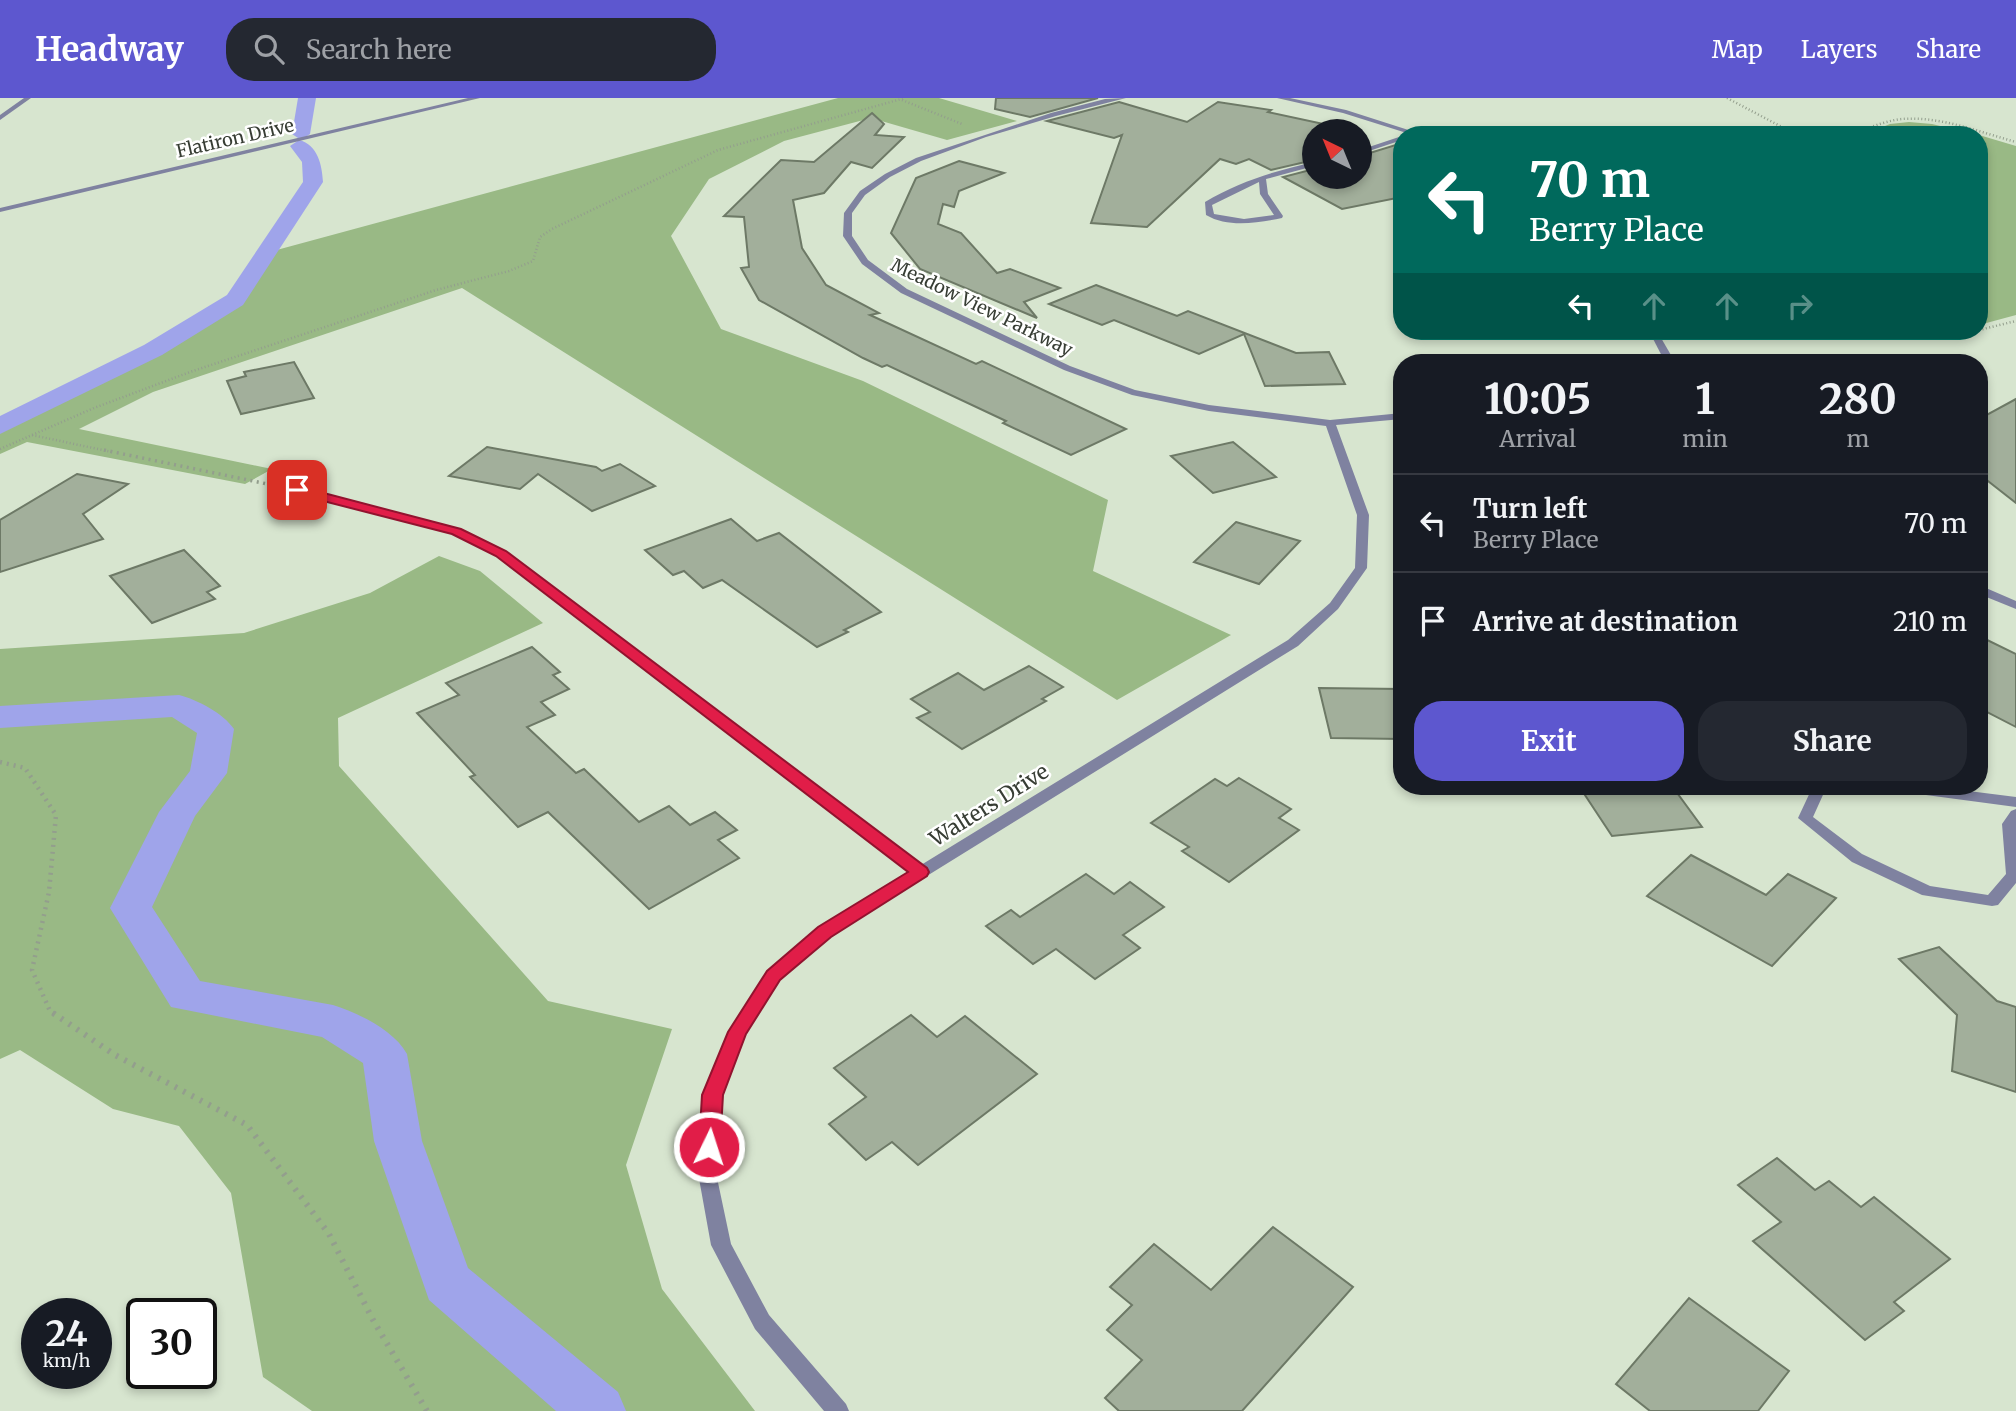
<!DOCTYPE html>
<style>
:root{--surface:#171b24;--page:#242831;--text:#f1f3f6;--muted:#9ea1a6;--line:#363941;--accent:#5d57cf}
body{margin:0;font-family:Merriweather,serif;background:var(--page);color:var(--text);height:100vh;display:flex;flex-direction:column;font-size:26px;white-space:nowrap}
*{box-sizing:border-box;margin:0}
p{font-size:23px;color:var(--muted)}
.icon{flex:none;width:38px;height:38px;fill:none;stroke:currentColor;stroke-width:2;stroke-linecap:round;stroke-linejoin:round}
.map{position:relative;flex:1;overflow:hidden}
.panel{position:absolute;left:1393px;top:256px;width:595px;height:441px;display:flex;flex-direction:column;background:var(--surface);border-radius:28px;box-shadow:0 4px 10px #0003}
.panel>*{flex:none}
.top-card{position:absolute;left:1393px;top:28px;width:595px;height:214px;border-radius:28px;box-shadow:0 4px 10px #0003;background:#00695c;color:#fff;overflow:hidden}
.needle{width:46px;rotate:317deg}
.fabs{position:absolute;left:1302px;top:21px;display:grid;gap:14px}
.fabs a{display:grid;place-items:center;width:70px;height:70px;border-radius:50%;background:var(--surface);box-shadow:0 4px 10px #0003;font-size:35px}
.speed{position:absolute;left:21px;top:1200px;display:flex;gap:14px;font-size:35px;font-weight:700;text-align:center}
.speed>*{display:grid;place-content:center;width:91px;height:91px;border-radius:50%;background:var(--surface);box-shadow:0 4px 10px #0003;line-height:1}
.speed small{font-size:18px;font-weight:400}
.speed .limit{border:4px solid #111;border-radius:10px;background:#fff;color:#111}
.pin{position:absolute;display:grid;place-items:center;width:60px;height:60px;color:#fff;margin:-30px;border-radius:14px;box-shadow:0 4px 10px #0006}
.me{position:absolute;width:77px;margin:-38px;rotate:4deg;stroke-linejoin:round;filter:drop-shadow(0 0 5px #0008)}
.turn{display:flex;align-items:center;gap:24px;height:147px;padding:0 21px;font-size:32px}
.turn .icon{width:91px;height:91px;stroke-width:2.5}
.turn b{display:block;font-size:49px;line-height:60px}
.lanes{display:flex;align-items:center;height:66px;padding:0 21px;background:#0003;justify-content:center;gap:35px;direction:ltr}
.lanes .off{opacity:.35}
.eta{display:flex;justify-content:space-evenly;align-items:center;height:119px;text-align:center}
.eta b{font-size:42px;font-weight:700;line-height:49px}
.cta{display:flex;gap:14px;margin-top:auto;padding:14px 21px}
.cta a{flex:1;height:80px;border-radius:28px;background:var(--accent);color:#fff;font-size:28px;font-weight:700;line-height:80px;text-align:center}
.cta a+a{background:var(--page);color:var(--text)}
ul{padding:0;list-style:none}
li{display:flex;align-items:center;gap:21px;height:98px;padding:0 21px;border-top:2px solid var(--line)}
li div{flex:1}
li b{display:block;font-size:26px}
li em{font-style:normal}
header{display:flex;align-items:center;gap:42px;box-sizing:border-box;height:98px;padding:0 35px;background:var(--accent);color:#fff}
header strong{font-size:33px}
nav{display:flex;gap:38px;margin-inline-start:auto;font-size:24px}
.search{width:490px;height:63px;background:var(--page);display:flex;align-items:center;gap:18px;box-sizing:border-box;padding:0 24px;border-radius:28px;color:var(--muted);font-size:26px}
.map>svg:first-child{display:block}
</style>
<header>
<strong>Headway</strong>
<div class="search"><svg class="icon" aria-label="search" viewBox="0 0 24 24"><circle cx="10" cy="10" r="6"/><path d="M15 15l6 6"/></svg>Search here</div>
<nav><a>Map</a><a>Layers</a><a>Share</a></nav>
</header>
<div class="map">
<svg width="2016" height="1313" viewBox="0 0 2016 1313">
<rect width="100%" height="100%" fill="#d7e5cf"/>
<!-- green -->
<g fill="#99b985">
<polygon points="838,0 939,0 1017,23 947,42 871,20 784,43 709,81 671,138 721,231 863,283 1108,402 1093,473 1231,537 1117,602 462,190 153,294 79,331 272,371 245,386 27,344 0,356 0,330 107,278 227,209 246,194 273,153"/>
<polygon points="1909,24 1932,26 1977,37 1863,37 1890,26"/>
<polygon points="1979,37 2016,48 2016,217 1979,227"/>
<polygon points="439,458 480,473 543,525 338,620 339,668 548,903 672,931 626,1067 662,1191 755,1313 312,1313 263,1279 231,1095 179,1028 113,1011 20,952 0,961 0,551 244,535 370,495"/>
</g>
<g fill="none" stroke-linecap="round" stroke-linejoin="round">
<!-- canal -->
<g fill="#9fa4ea" fill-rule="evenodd">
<polygon points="298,0 316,0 310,36 301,42 292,36"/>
<path d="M 299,42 C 318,47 322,67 323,84 L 243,207 L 162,257 L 0,336 L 0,318 L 144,247 L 227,197 L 303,84 L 302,64 L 290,48 Z"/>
<path d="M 179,597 C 198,602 223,615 234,631 L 227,675 L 195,718 L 152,809 L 200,883 L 333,907 C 358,915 394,932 407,956 L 422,1043 L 468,1170 L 618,1294 L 626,1313 L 556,1313 L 429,1202 L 374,1043 L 363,965 L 322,939 L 171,909 L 110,810 L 159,714 L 190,673 L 197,635 L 172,619 L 0,630 L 0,608 Z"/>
</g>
</g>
<!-- building -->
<g fill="#a2af9b" stroke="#6d7966" stroke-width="2">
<polygon points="996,0 1098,0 1030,19 995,11"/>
<polygon points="1119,4 1187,24 1218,4 1271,12 1268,14 1356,33 1314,33 1314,62 1271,72 1249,61 1236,66 1220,61 1147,129 1091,125 1122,37 1114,40 1047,23"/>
<polygon points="872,15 884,26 875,37 904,39 872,70 851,64 824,95 793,102 802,150 826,187 879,215 870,217 976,266 982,263 1126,331 1071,357 1003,325 1006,323 887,267 882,269 863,260 759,202 741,170 749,169 744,119 724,118 781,62 814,64"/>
<polygon points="1402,45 1402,99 1342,111 1283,79 1314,71 1314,79 1360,79 1360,58"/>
<polygon points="959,63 1004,75 959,93 954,109 943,106 938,126 961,135 997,175 1010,171 1060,190 1024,204 1037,220 920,171 891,135 916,80"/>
<polygon points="1096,187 1177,218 1188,213 1296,255 1329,254 1345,286 1265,288 1244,236 1199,256 1114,222 1102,227 1049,206"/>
<polygon points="294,264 314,300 241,316 227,283 246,278 244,274"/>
<polygon points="2016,301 2016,405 1979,376 1979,321"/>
<polygon points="1233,344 1276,379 1213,395 1171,358"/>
<polygon points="487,349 596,369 602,373 620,366 655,388 592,413 538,376 520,391 449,378"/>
<polygon points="77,376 128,386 83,416 103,441 0,474 0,422"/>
<polygon points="731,421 757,443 779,435 881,514 844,532 848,534 817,549 722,482 703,490 684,473 673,477 645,452"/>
<polygon points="1236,424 1300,443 1259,486 1194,464"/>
<polygon points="184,452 220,488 207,494 215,501 152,525 110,478"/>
<polygon points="1979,538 2016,556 2016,629 1979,610"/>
<polygon points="532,549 560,574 553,577 569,591 541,604 555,617 527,629 576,675 584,671 639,724 669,708 690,727 715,714 737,732 718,742 739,760 649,811 548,714 518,729 470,679 475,677 417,615 459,597 446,585"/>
<polygon points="1029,568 1063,589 1042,601 1046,603 962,651 917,620 930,614 911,601 958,575 984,592"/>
<polygon points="1319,590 1402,591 1402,641 1331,640"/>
<polygon points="1239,680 1291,711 1279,720 1299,732 1229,784 1182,753 1189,749 1151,725 1215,681 1227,688"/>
<polygon points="1579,688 1672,688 1702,729 1612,738"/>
<polygon points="1691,757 1766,797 1788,776 1836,800 1772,868 1647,798"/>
<polygon points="1086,776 1114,796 1130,784 1164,809 1123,837 1140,850 1095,881 1056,851 1033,866 986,828 1011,812 1020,819"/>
<polygon points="1939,849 1997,903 2016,909 2016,994 1952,973 1957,917 1899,861"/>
<polygon points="911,917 937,939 965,918 1037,976 918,1067 892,1044 866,1062 829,1026 866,999 834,970"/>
<polygon points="1777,1060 1815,1092 1829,1083 1861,1109 1874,1099 1950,1161 1894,1204 1904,1213 1865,1242 1753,1143 1781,1124 1738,1087"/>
<polygon points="1273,1129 1353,1189 1242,1313 1119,1313 1105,1300 1142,1262 1107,1232 1132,1207 1110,1189 1154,1146 1211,1192"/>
<polygon points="1689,1200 1789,1273 1758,1313 1650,1313 1616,1286"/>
</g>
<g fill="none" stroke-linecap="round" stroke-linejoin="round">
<!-- path-far3 -->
<g stroke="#939e8d" stroke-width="2.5" stroke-dasharray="1 2.5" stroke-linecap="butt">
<polyline points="1727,0 1797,37"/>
<polyline points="902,2 962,26"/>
<polyline points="1794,34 1814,37"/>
<path d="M 1843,37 C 1863,34 1881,23 1902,21 C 1941,18 1979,34 2016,44"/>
<polyline points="1979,232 2016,223"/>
<polyline points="1889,233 1934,236 1974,233"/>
<polyline points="32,337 112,354"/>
<polyline points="0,351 94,310 190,274 436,192 509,173 533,163 540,139 552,131 718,52 905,0"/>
</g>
<!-- path-far2 -->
<polyline stroke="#939e8d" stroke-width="3.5" stroke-dasharray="2 4.5" stroke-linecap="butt" points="104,352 277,388"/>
<!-- path-far1 -->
<polyline stroke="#939e8d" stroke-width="4.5" stroke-dasharray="2 5" stroke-linecap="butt" points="0,664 25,670 56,717 49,794 32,872 50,913 56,917"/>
<!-- path -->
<polyline stroke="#939e8d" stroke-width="6" stroke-dasharray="2.5 7" stroke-linecap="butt" points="53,915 115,957 247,1027 329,1136 373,1222 427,1313"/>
<!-- minor -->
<g fill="#7f82a0" fill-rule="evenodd">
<polygon points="24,0 31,0 0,22 0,17"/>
<polygon points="468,0 480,0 0,114 0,110"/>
<polygon points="1126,0 1056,18 986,39 921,63 890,79 865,97 852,115 852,138 868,162 907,191 1070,268 1135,292 1209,307 1330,322 1402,315 1402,321 1336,327 1369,417 1367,470 1338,511 1298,548 830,838 779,881 745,936 722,997 716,1075 731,1146 769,1217 846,1306 849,1313 824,1313 755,1231 711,1147 698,1075 704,997 728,934 767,873 818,830 910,774 497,457 453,435 293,394 291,392 297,389 461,431 505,453 921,767 1288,542 1330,505 1355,470 1357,417 1326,328 1209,313 1132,297 1064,272 901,195 862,166 843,138 844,115 860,93 885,76 916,60 1051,15 1105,1"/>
<polygon points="1277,0 1290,0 1346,12 1424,37 1413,37 1343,15"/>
<polygon points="1402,38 1402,42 1360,56 1360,52"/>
<path d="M 1314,64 L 1314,68 L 1266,81 L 1268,96 L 1283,118 L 1282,120 C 1257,125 1228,130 1206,117 L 1205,104 C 1240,83 1275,73 1314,64 ZM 1259,84 L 1260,96 L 1274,117 L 1244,121 L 1214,116 L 1212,107 Z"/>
<polygon points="1649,233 1657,233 1675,264 1665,264"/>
<polygon points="1979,487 2016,503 2016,511 1979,496"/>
<polygon points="1813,688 1827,688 1813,719 1862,756 1930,788 1988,797 2006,776 2002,726 2011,713 2016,711 2016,785 1998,807 1992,808 1922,797 1852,764 1798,720"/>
<polygon points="1889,688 1929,688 2016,699 2016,709 1896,693"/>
</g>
</g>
<!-- route -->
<polygon fill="#e11d48" stroke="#92132f" stroke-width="2" points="297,388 461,431 506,453 927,770 929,774 927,778 831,839 780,882 746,936 723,997 720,1049 716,1055 709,1057 702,1055 699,1049 702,997 728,934 767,873 818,829 908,774 496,458 452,436 292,395 292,390"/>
<g text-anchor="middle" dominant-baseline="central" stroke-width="5" stroke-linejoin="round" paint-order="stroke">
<!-- far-street labels -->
<g font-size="18" fill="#373d34" stroke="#fff">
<text transform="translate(235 40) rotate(-13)">Flatiron Drive</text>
<text transform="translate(982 209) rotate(26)">Meadow View Parkway</text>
</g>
<!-- street labels -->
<g font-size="21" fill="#373d34" stroke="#fff">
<text transform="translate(989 707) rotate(-32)">Walters Drive</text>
</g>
</g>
</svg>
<div class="fabs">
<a><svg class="needle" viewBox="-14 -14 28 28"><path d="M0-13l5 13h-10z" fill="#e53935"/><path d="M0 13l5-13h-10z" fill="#9ea1a6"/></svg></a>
</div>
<div class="speed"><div>24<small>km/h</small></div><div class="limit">30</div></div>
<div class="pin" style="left:297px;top:392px;background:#d93025"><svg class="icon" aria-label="arrive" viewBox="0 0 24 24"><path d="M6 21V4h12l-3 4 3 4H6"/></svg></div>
<svg class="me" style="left:709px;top:1049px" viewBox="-20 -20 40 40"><circle r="17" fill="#e11d48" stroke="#fff" stroke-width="3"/><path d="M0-11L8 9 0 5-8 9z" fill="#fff"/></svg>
<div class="top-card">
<div class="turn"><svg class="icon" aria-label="left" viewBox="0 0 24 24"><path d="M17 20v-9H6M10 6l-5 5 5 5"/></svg><div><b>70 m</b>Berry Place</div></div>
<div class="lanes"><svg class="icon" aria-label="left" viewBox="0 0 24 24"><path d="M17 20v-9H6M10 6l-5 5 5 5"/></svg><svg class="icon off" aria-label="ahead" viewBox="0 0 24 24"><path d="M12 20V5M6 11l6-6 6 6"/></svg><svg class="icon off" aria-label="ahead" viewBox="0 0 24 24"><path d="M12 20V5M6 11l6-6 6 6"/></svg><svg class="icon off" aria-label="right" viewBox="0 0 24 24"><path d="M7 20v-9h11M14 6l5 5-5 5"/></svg></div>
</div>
<section class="panel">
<div class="eta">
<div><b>10:05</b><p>Arrival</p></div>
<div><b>1</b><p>min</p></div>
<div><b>280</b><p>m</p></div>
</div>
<ul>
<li><svg class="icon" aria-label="left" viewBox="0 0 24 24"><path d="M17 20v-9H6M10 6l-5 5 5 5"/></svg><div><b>Turn left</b><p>Berry Place</p></div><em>70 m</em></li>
<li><svg class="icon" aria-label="arrive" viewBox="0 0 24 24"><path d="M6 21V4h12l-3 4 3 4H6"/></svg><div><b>Arrive at destination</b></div><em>210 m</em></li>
</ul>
<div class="cta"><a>Exit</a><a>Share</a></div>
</section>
</div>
